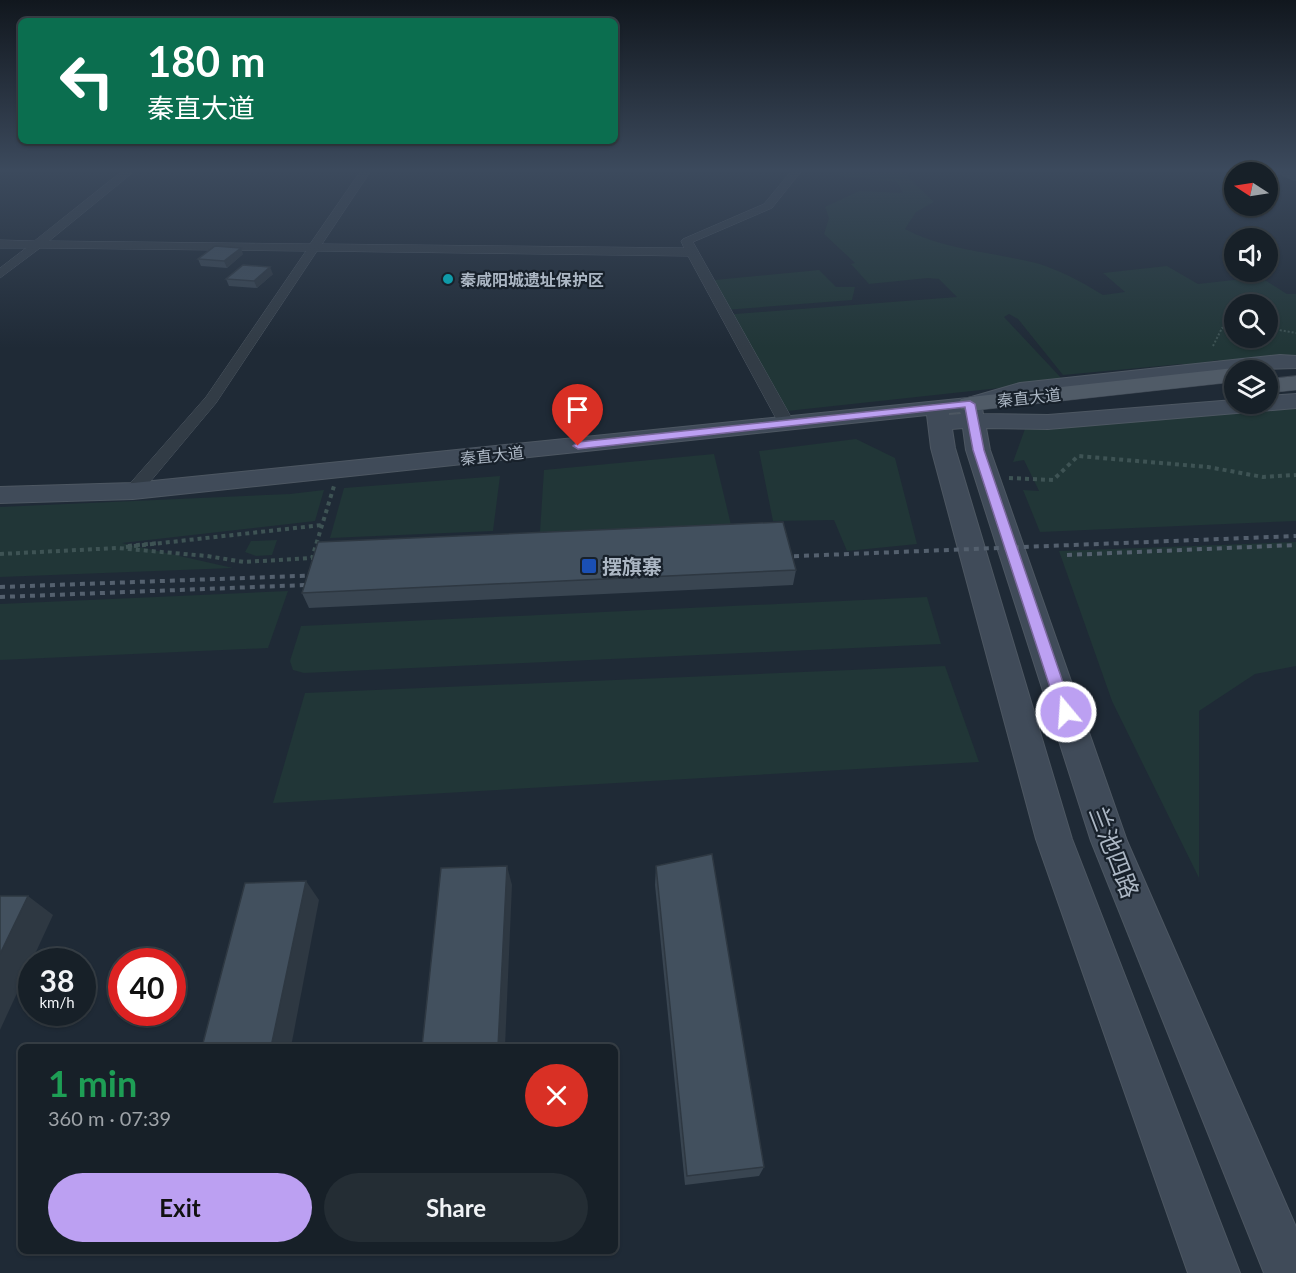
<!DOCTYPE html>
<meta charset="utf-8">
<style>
:root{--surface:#172028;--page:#242d34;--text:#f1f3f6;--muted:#9ea3a8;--line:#363e45;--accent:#bca0f2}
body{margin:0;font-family:Lato,"Noto Sans SC",sans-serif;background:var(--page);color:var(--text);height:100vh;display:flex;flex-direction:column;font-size:22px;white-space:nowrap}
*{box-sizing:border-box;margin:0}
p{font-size:20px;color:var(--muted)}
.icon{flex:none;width:33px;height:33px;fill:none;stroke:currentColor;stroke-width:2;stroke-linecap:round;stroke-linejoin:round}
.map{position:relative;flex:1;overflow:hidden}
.panel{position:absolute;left:18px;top:1044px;width:600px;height:210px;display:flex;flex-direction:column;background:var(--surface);border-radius:9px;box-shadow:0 2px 4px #0004,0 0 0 2px var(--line)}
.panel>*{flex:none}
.guide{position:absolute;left:18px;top:18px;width:600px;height:126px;border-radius:9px;box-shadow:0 2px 4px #0004,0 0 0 2px var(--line);background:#0b6e4f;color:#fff;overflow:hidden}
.needle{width:39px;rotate:282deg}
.tools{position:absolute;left:1224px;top:162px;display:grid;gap:12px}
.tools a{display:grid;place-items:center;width:54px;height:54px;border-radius:50%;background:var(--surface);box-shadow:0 2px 4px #0004,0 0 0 2px var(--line);font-size:30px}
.speed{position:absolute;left:18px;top:948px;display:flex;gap:12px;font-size:30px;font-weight:700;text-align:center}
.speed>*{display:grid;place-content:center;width:78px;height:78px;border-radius:50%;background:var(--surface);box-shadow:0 2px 4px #0004,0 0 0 2px var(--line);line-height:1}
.speed small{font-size:15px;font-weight:400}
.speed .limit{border:9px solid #d22;background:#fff;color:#111}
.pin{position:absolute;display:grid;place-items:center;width:51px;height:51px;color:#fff;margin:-62px -26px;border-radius:50% 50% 50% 0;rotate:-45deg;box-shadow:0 0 6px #0007}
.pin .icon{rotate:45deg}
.me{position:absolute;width:66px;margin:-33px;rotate:342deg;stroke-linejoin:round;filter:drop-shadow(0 0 4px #0008)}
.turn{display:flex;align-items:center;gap:21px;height:126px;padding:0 30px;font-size:27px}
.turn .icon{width:78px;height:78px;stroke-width:2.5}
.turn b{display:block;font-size:42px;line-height:51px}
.round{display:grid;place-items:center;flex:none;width:63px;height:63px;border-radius:32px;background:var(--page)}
.overview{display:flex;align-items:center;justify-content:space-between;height:102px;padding:0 30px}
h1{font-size:36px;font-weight:700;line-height:45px;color:#1e9e55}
.button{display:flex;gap:12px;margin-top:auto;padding:12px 30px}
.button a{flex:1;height:69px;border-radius:36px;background:var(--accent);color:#111;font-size:24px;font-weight:700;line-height:69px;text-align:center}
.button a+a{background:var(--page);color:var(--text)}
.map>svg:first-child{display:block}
</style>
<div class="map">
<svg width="1296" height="1273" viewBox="0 0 1296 1273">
<rect width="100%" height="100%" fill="#1f2a36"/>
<!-- green -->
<g fill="#213637" fill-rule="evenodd">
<path d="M 837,169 L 911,169 L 908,177 L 934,202 L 916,212 L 905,229 C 944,250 993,252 1036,263 C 1060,270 1082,282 1103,295 L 1125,292 L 1103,273 L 1167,266 L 1198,284 L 1260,277 L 1287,294 L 1296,294 L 1296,359 L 1220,363 L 1218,360 L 1186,366 L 1182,364 L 1063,375 L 1018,319 L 1009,314 L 1004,317 L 1064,381 L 778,412 L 723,315 L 957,297 L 939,279 L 928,278 L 869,284 L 851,264 L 855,263 L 824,234 L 829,218 L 825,207 L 859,191 L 903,193 L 897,182 L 840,176 ZM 1234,304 L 1268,304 L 1268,338 L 1234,338 Z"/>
<polygon points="819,270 836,287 855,287 852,300 725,310 704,281"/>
<polygon points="1296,401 1296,521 1040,532 1023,490 1039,491 1024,460 1013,462 1026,426"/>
<polygon points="856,439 895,458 917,544 847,551 834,520 773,521 759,451"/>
<polygon points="714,454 731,525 540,532 544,470"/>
<polygon points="500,476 493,531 330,538 344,488"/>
<polygon points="324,490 315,521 122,543 233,568 0,577 0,507 290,494"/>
<polygon points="277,540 272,555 256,556 245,552 251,541"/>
<polygon points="1296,542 1296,666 1255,674 1199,711 1199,878 1112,701 1059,551"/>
<polygon points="288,591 268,648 0,660 0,604"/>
<polygon points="927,597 941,644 304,673 293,670 290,661 301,626"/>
<polygon points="945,666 979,762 273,803 305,693"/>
</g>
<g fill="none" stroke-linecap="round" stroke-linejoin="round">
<!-- street casing -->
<g stroke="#4d5762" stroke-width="1">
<polygon id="street" points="125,169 137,169 49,241 310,244 362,169 372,169 322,244 684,248 681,241 683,239 764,204 793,169 803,169 772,208 693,242 795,424 787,429 779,424 688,256 317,251 216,403 139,495 127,495 124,491 127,487 206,397 306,251 40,248 0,278 0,268 26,248 0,248 0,240 34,241"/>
</g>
<!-- secondary casing -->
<g stroke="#4d5762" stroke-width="2">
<path id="secondary" d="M 1280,355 L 1296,356 L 1296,368 L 1234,370 L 1022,395 L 982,408 L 983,414 L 1048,415 L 1234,400 L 1234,404 L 1268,404 L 1268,396 L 1296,394 L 1296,408 L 1048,429 L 986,428 L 990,450 L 1127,841 L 1296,1227 L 1296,1273 L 1264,1273 L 1091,841 L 966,450 L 963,428 L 952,429 L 955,448 L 1072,839 L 1240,1273 L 1188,1273 L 1036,839 L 931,448 L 927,415 L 133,499 L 0,503 L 0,487 L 133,483 L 968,398 L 1020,383 ZM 960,412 L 961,414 L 949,415 L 949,413 Z"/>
</g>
<!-- primary casing -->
<g stroke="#3c4550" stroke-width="1">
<g id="primary">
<polygon points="1234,368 1243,370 1234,370 1234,382 970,411 961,409 958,404 961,399 970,397"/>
<polygon points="1296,376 1296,390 1268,393 1268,379"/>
</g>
</g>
<!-- path-far1 -->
<g stroke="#3e5354" stroke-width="2" stroke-dasharray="2 2" stroke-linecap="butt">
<polyline points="1268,328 1296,333"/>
<polyline points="1213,346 1222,328 1234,327"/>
</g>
<!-- path -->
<g stroke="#3e5354" stroke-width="4" stroke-dasharray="4 4" stroke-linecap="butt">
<polyline points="1009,478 1053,480 1078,456 1208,467 1263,477 1296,475"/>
<polyline points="128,546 159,543"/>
<polyline points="126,547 322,525"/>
<polyline points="0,554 117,548 207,556 244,562 312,558 334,486"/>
</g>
<!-- street -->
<use href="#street" fill="#323c46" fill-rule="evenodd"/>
<!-- secondary -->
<use href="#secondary" fill="#404b59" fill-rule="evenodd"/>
<!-- primary -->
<use href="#primary" fill="#505b67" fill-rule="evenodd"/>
<!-- rail -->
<g stroke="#54606e" stroke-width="4" stroke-dasharray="5 5" stroke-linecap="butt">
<polyline points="1067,555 1296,545"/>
<polyline points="774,557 1296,536"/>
<polyline points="0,587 325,575"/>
<polyline points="0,597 306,585"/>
</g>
</g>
<!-- wall -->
<g fill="#394551">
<polygon points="1266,169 1296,169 1296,181 1294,181"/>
<polygon points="243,254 227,268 201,266 198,259"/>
<polygon points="273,274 257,288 229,286 226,279"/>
<polygon points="796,570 793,585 309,608 302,593"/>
<polygon points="656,866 764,1167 759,1176 685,1185 655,885"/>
</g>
<!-- shaded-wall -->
<g fill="#2e3842">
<polygon points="241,248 243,254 227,268 224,261"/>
<polygon points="270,267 273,274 257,288 254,281"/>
<polygon points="507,866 512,885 505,1047 498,1047"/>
<polygon points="306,881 319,900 291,1047 271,1047"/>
<polygon points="28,896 53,915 0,1030 0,954"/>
</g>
<!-- building -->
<g fill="#42505e" stroke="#2e3842" stroke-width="1.5">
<polygon points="215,246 241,248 224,261 198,259"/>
<polygon points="243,265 270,267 254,281 226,279"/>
<polygon points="783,522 796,570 302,593 318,542"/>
<polygon points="712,854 764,1167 687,1176 656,866"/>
<polygon points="507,866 498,1047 422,1047 441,868"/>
<polygon points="306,881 271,1047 202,1047 245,883"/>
<polygon points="0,896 28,896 0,954"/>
</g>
<!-- sky -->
<linearGradient id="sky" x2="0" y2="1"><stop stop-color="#11171e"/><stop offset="0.49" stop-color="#3c4a5d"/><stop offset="1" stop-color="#3c4a5d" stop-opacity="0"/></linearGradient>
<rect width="1296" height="348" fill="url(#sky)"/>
<!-- route -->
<polygon fill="#bca0f2" stroke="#7a689d" stroke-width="1.5" points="970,401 975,404 984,450 1073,712 1071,716 1061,716 1058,712 973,450 965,407 578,449 573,446 578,442"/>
<!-- markers -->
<circle fill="#0f9aa8" stroke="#18212b" stroke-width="2" cx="448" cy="279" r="6"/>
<rect fill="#1a4fb4" stroke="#18212b" stroke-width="2" x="581" y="558" width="16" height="16" rx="3"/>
<g text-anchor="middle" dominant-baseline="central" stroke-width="4.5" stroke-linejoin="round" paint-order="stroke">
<!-- far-poi labels -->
<g font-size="16" font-weight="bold" fill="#acb7c4" stroke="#18212b" text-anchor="start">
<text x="460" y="279">秦咸阳城遗址保护区</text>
</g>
<!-- far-street labels -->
<g font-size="16" fill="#acb7c4" stroke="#18212b">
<text transform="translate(1029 397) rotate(-6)">秦直大道</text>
<text transform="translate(492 455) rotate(-6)">秦直大道</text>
</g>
<!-- poi labels -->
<g font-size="20" font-weight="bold" fill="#acb7c4" stroke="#18212b" text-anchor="start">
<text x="602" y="566">摆旗寨</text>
</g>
<!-- near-street labels -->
<g font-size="24" fill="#acb7c4" stroke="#18212b">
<text transform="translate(1115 852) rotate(69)">兰池四路</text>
</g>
</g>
</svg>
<div class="tools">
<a><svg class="needle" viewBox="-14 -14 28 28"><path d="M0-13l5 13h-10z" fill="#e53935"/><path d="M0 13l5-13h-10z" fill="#9ea3a8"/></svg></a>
<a><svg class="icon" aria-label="sound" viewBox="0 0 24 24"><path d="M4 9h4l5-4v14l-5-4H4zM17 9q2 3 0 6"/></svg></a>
<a><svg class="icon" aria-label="search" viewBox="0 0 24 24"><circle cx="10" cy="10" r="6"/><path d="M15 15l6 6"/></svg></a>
<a><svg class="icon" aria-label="layers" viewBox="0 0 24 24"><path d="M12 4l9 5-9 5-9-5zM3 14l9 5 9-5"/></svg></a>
</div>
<div class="speed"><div>38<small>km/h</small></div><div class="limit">40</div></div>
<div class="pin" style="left:578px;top:446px;background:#d93025"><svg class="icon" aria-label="arrive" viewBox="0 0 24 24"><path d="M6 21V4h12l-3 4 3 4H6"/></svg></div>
<svg class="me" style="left:1066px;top:712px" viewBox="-20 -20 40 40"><circle r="17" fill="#bca0f2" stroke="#fff" stroke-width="3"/><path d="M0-11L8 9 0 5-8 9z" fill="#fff"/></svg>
<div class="guide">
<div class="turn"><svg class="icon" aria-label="left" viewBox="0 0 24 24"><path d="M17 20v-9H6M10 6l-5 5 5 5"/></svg><div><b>180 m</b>秦直大道</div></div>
</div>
<section class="panel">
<div class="overview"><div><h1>1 min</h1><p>360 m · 07:39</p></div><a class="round" style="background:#d93025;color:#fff"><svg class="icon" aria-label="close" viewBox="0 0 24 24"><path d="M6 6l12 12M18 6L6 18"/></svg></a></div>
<div class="button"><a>Exit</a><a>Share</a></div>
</section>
</div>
